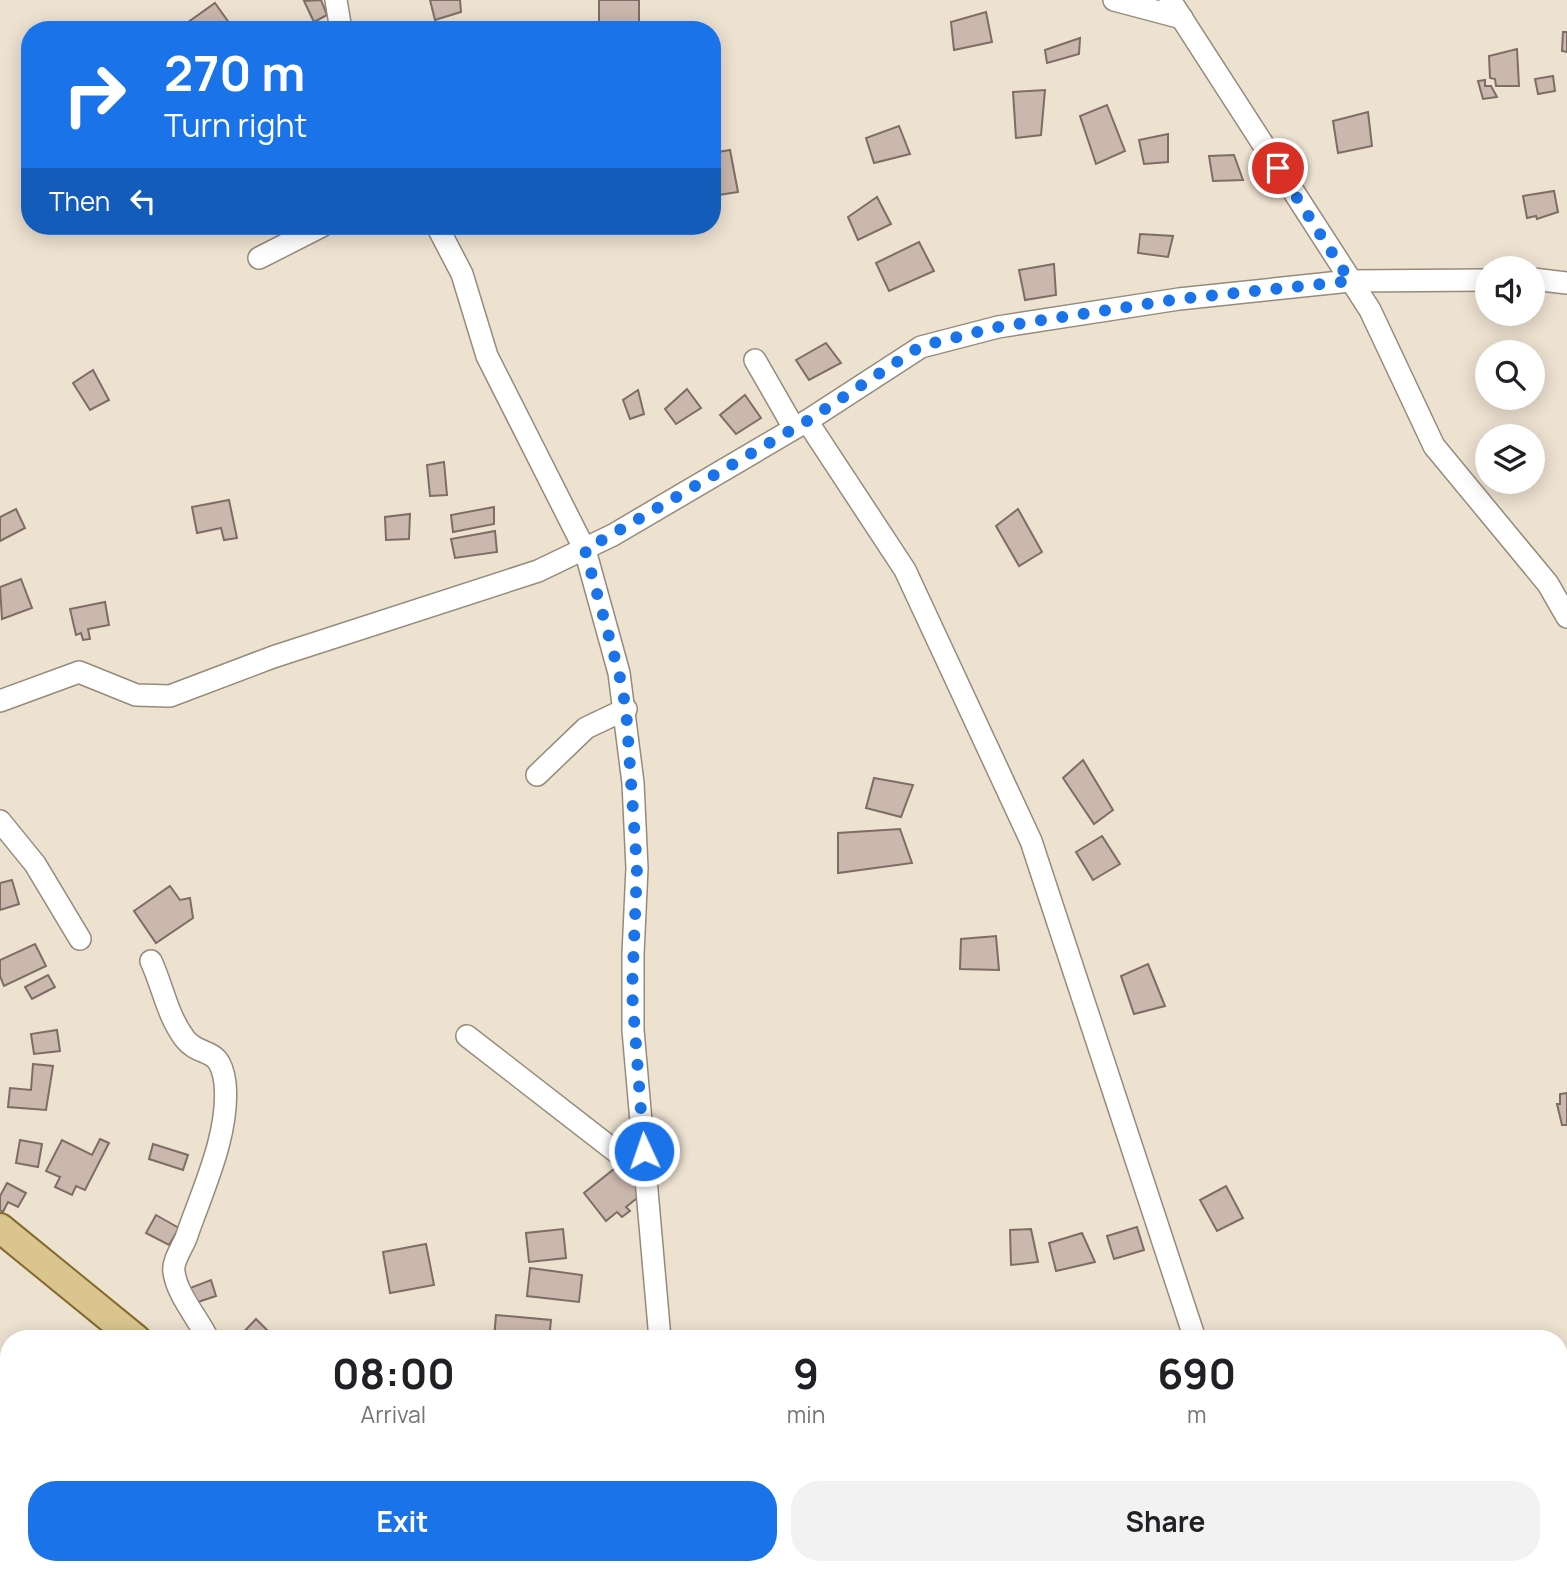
<!DOCTYPE html>
<style>
:root{--surface:#fff;--page:#f2f2f2;--text:#202124;--muted:#757577;--accent:#1a73e8}
body{margin:0;font-family:Manrope,sans-serif;background:var(--page);color:var(--text);height:100vh;display:flex;flex-direction:column;font-size:26px;white-space:nowrap}
*{box-sizing:border-box;margin:0}
p{font-size:23px;color:var(--muted)}
.icon{flex:none;width:38px;height:38px;fill:none;stroke:currentColor;stroke-width:2;stroke-linecap:round;stroke-linejoin:round}
.map{position:relative;flex:1;overflow:hidden}
.drawer{position:absolute;left:0px;top:1330px;width:1568px;height:245px;display:flex;flex-direction:column;background:var(--surface);border-radius:28px 28px 0 0;box-shadow:0 4px 18px #0003}
.drawer>*{flex:none}
.guide{position:absolute;left:21px;top:21px;width:700px;height:214px;border-radius:28px;box-shadow:0 4px 18px #0003;background:#1a73e8;color:#fff;overflow:hidden}
.buttons{position:absolute;left:1475px;top:256px;display:grid;gap:14px}
.buttons a{display:grid;place-items:center;width:70px;height:70px;border-radius:50%;background:var(--surface);box-shadow:0 4px 18px #0003;font-size:35px}
.pin{position:absolute;display:grid;place-items:center;width:60px;height:60px;color:#fff;margin:-30px;border:4px solid #fff;border-radius:50%;box-shadow:0 2px 7px #0007}
.me{position:absolute;width:77px;margin:-38px;rotate:357deg;stroke-linejoin:round;filter:drop-shadow(0 0 5px #0008)}
.turn{display:flex;align-items:center;gap:24px;height:147px;padding:0 28px;font-size:32px}
.turn .icon{width:91px;height:91px;stroke-width:2.5}
.turn b{display:block;font-size:49px;line-height:60px}
.then{display:flex;align-items:center;height:66px;padding:0 28px;background:#0003;gap:14px;font-size:26px}
.eta{display:flex;justify-content:space-evenly;align-items:center;height:119px;text-align:center}
.eta b{font-size:42px;font-weight:700;line-height:49px}
.cta{display:flex;gap:14px;margin-top:auto;padding:14px 28px}
.cta a{flex:1;height:80px;border-radius:28px;background:var(--accent);color:#fff;font-size:28px;font-weight:700;line-height:80px;text-align:center}
.cta a+a{background:var(--page);color:var(--text)}
.map>svg:first-child{display:block}
</style>
<div class="map">
<svg width="1567" height="1575" viewBox="0 0 1567 1575">
<rect width="100%" height="100%" fill="#ede1d0"/>
<!-- building -->
<g fill="#cab7ad" stroke="#7e6d64" stroke-width="2">
<polygon points="321,0 327,15 314,22 304,1"/>
<polygon points="430,0 460,0 461,12 435,20"/>
<polygon points="599,0 639,0 639,30 575,30 575,27 599,27"/>
<polygon points="215,3 232,27 228,30 187,30 184,25"/>
<polygon points="986,12 992,42 954,50 951,22"/>
<polygon points="1563,32 1567,32 1567,52 1562,51"/>
<polygon points="1080,38 1079,54 1047,63 1045,50"/>
<polygon points="1517,49 1519,86 1496,86 1495,79 1490,78 1489,56"/>
<polygon points="1553,76 1555,91 1538,94 1535,79"/>
<polygon points="1485,80 1485,86 1491,86 1497,97 1483,99 1478,81"/>
<polygon points="1045,90 1041,135 1016,138 1013,92"/>
<polygon points="1107,105 1125,151 1096,164 1080,116"/>
<polygon points="1368,112 1372,146 1338,153 1333,121"/>
<polygon points="899,126 910,154 874,163 866,138"/>
<polygon points="1168,134 1168,162 1144,164 1139,140"/>
<polygon points="730,150 738,192 712,196 712,153"/>
<polygon points="1234,155 1243,180 1213,181 1209,156"/>
<polygon points="1554,191 1558,212 1537,219 1536,216 1527,218 1523,196"/>
<polygon points="877,197 891,224 858,240 848,217"/>
<polygon points="1140,234 1173,236 1168,257 1138,253"/>
<polygon points="919,242 934,271 889,291 876,263"/>
<polygon points="1054,264 1056,295 1025,300 1019,270"/>
<polygon points="826,343 841,363 809,380 796,360"/>
<polygon points="93,370 109,400 90,410 73,383"/>
<polygon points="687,389 701,408 676,424 665,409"/>
<polygon points="638,390 644,414 630,419 623,400"/>
<polygon points="745,395 761,418 736,434 720,415"/>
<polygon points="444,462 447,495 430,496 427,465"/>
<polygon points="229,500 237,538 224,540 221,528 197,533 192,507"/>
<polygon points="494,507 494,524 453,532 451,515"/>
<polygon points="16,509 25,528 0,541 0,517"/>
<polygon points="1018,509 1042,552 1019,566 996,526"/>
<polygon points="410,514 409,539 386,540 385,517"/>
<polygon points="495,531 497,552 455,558 451,539"/>
<polygon points="21,579 32,608 2,619 0,587"/>
<polygon points="105,602 109,625 88,629 90,639 83,640 81,633 76,635 70,609"/>
<polygon points="1083,760 1113,810 1094,824 1063,778"/>
<polygon points="874,778 913,785 901,817 866,808"/>
<polygon points="900,829 912,863 838,873 838,833"/>
<polygon points="1102,836 1120,864 1093,880 1076,852"/>
<polygon points="12,880 19,904 0,910 0,883"/>
<polygon points="170,886 180,900 190,898 193,918 156,943 134,911"/>
<polygon points="996,936 999,970 960,969 961,939"/>
<polygon points="35,944 46,966 4,986 0,976 0,960"/>
<polygon points="1148,964 1165,1006 1134,1014 1121,976"/>
<polygon points="48,975 55,987 32,999 25,987"/>
<polygon points="57,1030 60,1051 34,1054 31,1034"/>
<polygon points="33,1064 53,1066 46,1110 8,1107 10,1088 31,1090"/>
<polygon points="1567,1093 1567,1125 1562,1125 1557,1104 1560,1104 1560,1094"/>
<polygon points="100,1139 109,1143 85,1190 76,1186 72,1195 55,1187 60,1177 46,1171 62,1140 92,1155"/>
<polygon points="20,1140 42,1144 38,1167 16,1163"/>
<polygon points="153,1144 188,1155 183,1170 149,1159"/>
<polygon points="619,1165 642,1194 626,1207 630,1211 622,1217 617,1212 606,1221 584,1193"/>
<polygon points="7,1183 26,1193 18,1207 8,1202 3,1212 0,1210 0,1196"/>
<polygon points="1226,1186 1243,1218 1217,1231 1200,1200"/>
<polygon points="156,1215 179,1228 169,1245 146,1233"/>
<polygon points="1137,1227 1144,1250 1114,1259 1107,1236"/>
<polygon points="563,1229 566,1258 529,1262 526,1233"/>
<polygon points="1031,1229 1038,1262 1011,1265 1010,1230"/>
<polygon points="1082,1233 1095,1262 1056,1271 1049,1243"/>
<polygon points="426,1244 434,1285 390,1293 383,1252"/>
<polygon points="530,1268 582,1275 579,1302 527,1296"/>
<polygon points="211,1280 216,1296 195,1303 190,1288"/>
<polygon points="496,1315 551,1320 549,1339 494,1339"/>
<polygon points="256,1319 271,1334 266,1339 237,1339"/>
<polygon points="524,1566 546,1566 554,1572 552,1575 537,1575"/>
</g>
<g fill="none" stroke-linecap="round" stroke-linejoin="round">
<!-- minor casing -->
<g stroke="#968b7b" stroke-width="24">
<g id="minor">
<polyline points="336,0 341,30"/>
<polyline points="1114,0 1182,18"/>
<polyline points="1170,0 1370,310 1434,446 1548,584 1567,617"/>
<polyline points="437,226 462,274 487,356 585,550 619,673 633,783 637,868 633,954 633,1030 660,1339"/>
<polyline points="259,258 322,226"/>
<polyline points="1533,279 1567,283"/>
<polyline points="755,360 794,428"/>
<polyline points="807,421 905,570 1031,841 1195,1339"/>
<polyline points="0,701 79,672 136,695 170,696 273,657 538,571 613,535 807,421 921,347 998,327 1179,299 1350,281 1488,280"/>
<polyline points="537,775 586,728 626,709"/>
<polyline points="0,821 35,864 80,939"/>
<path d="M 151,961 C 163,987 167,1015 185,1039 C 201,1059 220,1044 225,1083 C 230,1134 202,1191 186,1238 C 182,1248 172,1262 174,1272 C 177,1295 198,1318 208,1339"/>
<polyline points="467,1036 646,1175"/>
<polyline points="1268,1566 1270,1575"/>
<polyline points="357,1575 366,1566"/>
</g>
</g>
<!-- major casing -->
<g stroke="#836b2d" stroke-width="32">
<g id="major">
<polyline points="0,1228 136,1339"/>
<polyline points="413,1566 425,1575"/>
</g>
</g>
<!-- minor -->
<use href="#minor" stroke="#fff" stroke-width="21"/>
<!-- major -->
<use href="#major" stroke="#dac58e" stroke-width="28"/>
</g>
<g fill="none" stroke-linecap="round" stroke-linejoin="round">
<!-- route -->
<polyline stroke="#1a73e8" stroke-width="12" stroke-dasharray="0 21.6" points="644,1151 632,992 637,868 626,709 619,673 585,550 807,421 921,346 998,327 1179,299 1350,281 1278,168"/>
</g>
</svg>
<div class="buttons">
<a><svg class="icon" aria-label="sound" viewBox="0 0 24 24"><path d="M4 9h4l5-4v14l-5-4H4zM17 9q2 3 0 6"/></svg></a>
<a><svg class="icon" aria-label="search" viewBox="0 0 24 24"><circle cx="10" cy="10" r="6"/><path d="M15 15l6 6"/></svg></a>
<a><svg class="icon" aria-label="layers" viewBox="0 0 24 24"><path d="M12 4l9 5-9 5-9-5zM3 14l9 5 9-5"/></svg></a>
</div>
<div class="pin" style="left:1278px;top:168px;background:#d93025"><svg class="icon" aria-label="arrive" viewBox="0 0 24 24"><path d="M6 21V4h12l-3 4 3 4H6"/></svg></div>
<svg class="me" style="left:644px;top:1151px" viewBox="-20 -20 40 40"><circle r="17" fill="#1a73e8" stroke="#fff" stroke-width="3"/><path d="M0-11L8 9 0 5-8 9z" fill="#fff"/></svg>
<div class="guide">
<div class="turn"><svg class="icon" aria-label="right" viewBox="0 0 24 24"><path d="M7 20v-9h11M14 6l5 5-5 5"/></svg><div><b>270 m</b>Turn right</div></div>
<div class="then">Then<svg class="icon" aria-label="left" viewBox="0 0 24 24"><path d="M17 20v-9H6M10 6l-5 5 5 5"/></svg></div>
</div>
<section class="drawer">
<div class="eta">
<div><b>08:00</b><p>Arrival</p></div>
<div><b>9</b><p>min</p></div>
<div><b>690</b><p>m</p></div>
</div>
<div class="cta"><a>Exit</a><a>Share</a></div>
</section>
</div>
